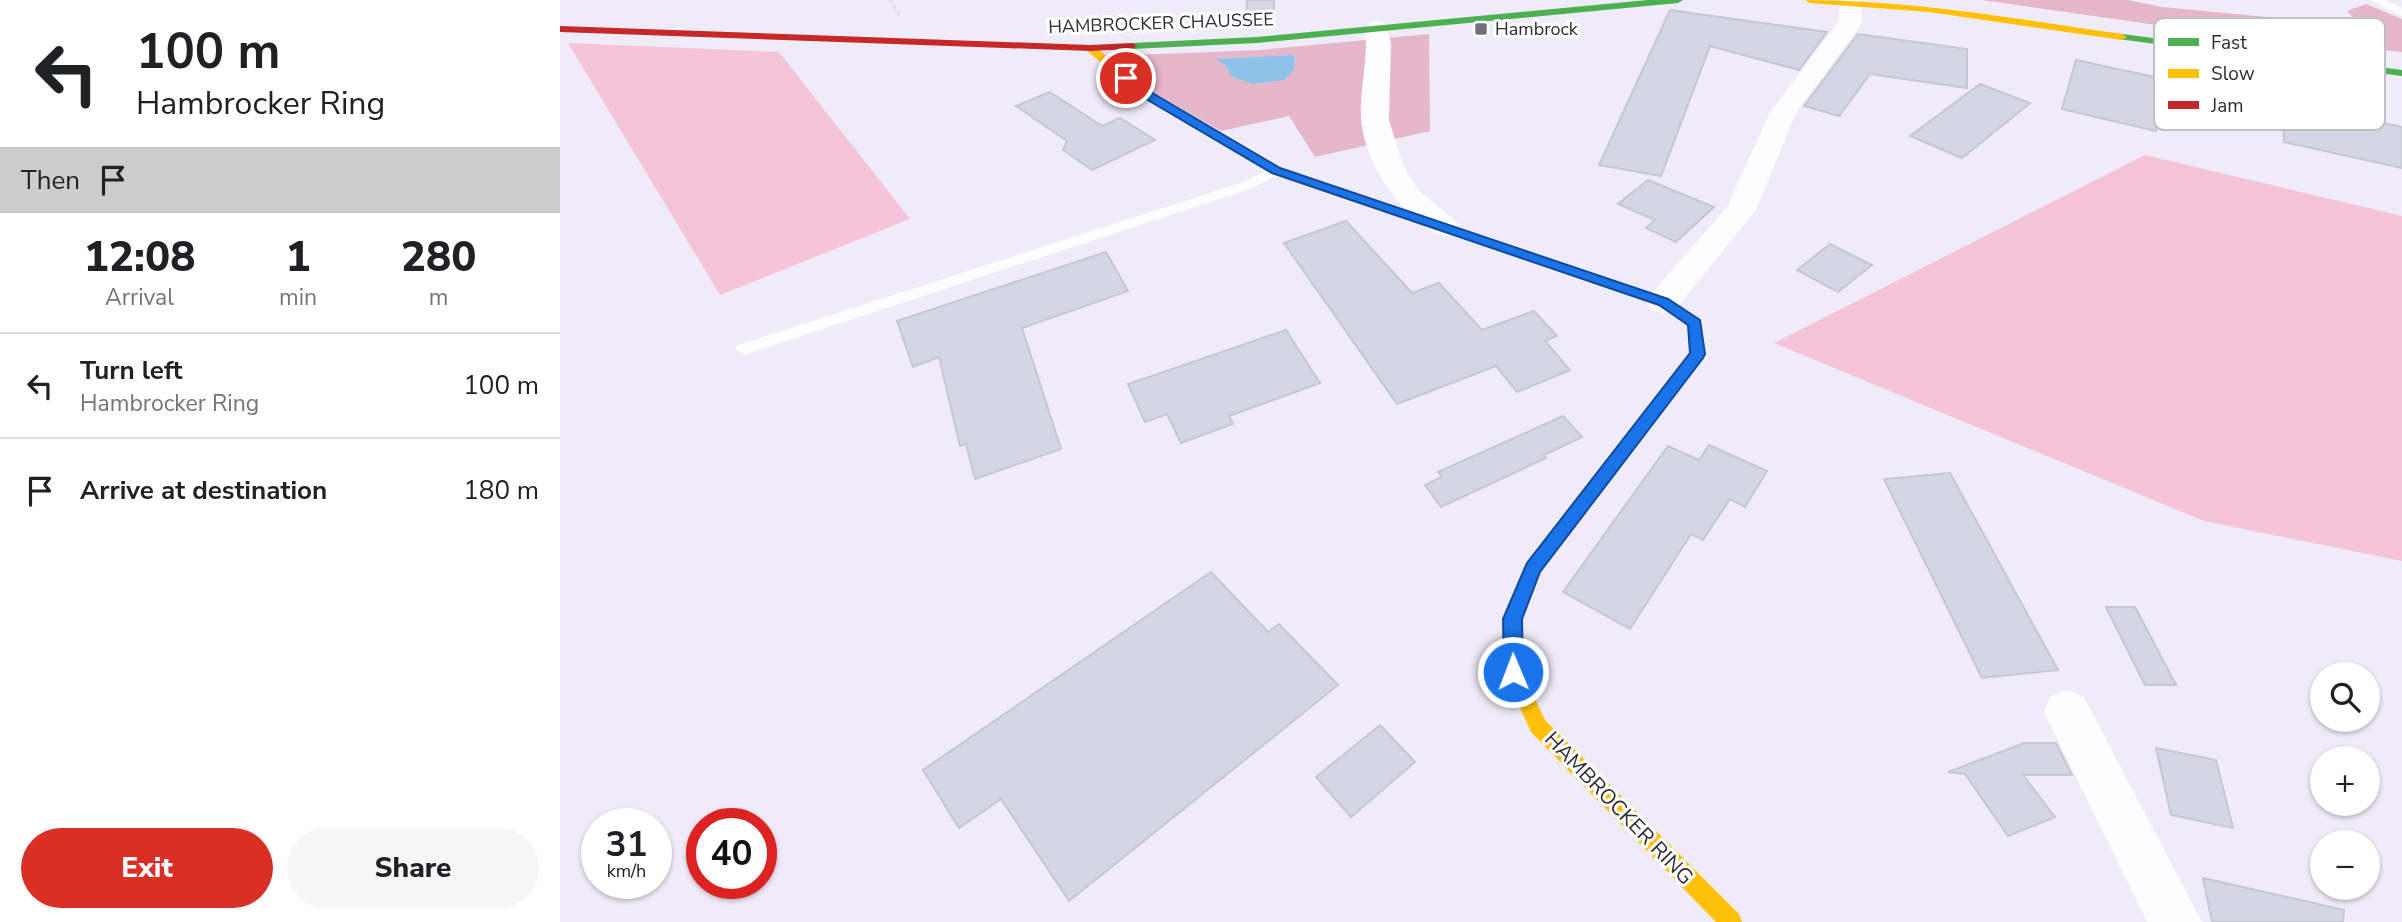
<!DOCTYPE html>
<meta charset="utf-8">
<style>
:root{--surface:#fff;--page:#f6f6f6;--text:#202124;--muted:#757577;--line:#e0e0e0;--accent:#d93025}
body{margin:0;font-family:"Nunito Sans",sans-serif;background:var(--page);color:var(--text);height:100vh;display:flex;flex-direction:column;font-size:26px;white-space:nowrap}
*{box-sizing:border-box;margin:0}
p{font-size:23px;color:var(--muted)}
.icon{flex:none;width:38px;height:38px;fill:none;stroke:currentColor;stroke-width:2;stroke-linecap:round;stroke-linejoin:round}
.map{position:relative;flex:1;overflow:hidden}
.sheet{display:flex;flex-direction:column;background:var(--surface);width:560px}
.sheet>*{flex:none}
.top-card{background:#fff;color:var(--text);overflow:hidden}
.buttons{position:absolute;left:1750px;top:662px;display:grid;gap:14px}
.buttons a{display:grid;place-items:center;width:70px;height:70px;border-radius:50%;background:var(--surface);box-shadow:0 2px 5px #0004;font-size:35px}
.speed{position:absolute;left:21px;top:808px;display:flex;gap:14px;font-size:35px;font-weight:700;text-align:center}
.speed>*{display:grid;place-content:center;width:91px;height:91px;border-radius:50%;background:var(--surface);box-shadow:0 2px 5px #0004;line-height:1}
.speed small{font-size:18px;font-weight:400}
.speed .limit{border:10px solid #d22;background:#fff;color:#111}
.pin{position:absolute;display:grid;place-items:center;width:60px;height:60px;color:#fff;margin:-30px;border:4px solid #fff;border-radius:50%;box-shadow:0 2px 7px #0007}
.me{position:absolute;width:77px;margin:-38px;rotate:359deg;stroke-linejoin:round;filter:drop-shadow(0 0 5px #0008)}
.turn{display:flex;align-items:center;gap:24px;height:147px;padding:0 21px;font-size:32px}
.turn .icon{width:91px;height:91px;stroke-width:2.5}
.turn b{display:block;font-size:49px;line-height:60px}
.then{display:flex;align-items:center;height:66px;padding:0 21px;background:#0003;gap:14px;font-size:26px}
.eta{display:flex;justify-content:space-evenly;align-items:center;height:119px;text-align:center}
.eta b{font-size:42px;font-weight:800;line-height:49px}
.primary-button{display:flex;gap:14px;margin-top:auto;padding:14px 21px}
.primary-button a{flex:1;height:80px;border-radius:42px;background:var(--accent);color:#fff;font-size:28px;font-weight:800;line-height:80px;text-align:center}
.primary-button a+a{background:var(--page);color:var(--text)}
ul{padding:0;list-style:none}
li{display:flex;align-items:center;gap:21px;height:105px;padding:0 21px;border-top:2px solid var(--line)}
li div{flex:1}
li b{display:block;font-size:26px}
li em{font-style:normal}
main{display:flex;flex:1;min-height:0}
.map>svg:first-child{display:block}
</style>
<main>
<section class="sheet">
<div class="top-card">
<div class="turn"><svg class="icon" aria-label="left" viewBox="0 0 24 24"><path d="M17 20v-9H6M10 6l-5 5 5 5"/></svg><div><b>100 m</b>Hambrocker Ring</div></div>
<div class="then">Then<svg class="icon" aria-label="arrive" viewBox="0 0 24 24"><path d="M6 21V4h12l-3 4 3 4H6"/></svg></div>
</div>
<div class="eta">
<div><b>12:08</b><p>Arrival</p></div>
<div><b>1</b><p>min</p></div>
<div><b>280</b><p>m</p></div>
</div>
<ul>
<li><svg class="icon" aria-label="left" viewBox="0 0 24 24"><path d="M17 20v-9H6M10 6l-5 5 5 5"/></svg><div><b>Turn left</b><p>Hambrocker Ring</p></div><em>100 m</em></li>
<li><svg class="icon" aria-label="arrive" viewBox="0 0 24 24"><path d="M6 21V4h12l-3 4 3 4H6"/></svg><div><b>Arrive at destination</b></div><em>180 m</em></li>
</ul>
<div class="primary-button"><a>Exit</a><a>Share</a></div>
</section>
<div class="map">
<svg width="1842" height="922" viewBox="0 0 1842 922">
<rect width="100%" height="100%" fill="#efebf8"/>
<!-- green -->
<g fill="#f5c4d8">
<polygon points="8,43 219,52 350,219 160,295"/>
<polygon points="1585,155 1842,216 1842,561 1644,521 1214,343"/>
</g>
<!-- forest -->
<g fill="#e6b6ca" fill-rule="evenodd">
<polygon points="1422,0 1568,0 1602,7 1801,26 1787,11 1806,4 1842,19 1842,52 1688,38"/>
<path d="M 869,34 L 870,131 L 755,157 L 729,116 L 661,131 L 592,92 L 549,56 L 700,50 ZM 732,55 L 735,57 L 734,69 L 725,80 L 693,84 L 672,77 L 665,65 L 656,59 Z"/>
</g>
<!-- water -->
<polygon fill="#8ec2e9" points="732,55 735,57 734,69 725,80 693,84 672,77 665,65 655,59"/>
<!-- building -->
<g fill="#d5d6e5" stroke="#c7c7d3" stroke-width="2">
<polygon points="687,0 714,0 714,26 685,28"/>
<polygon points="1110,10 1267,32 1239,70 1150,46 1101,176 1039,165"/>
<polygon points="1298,34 1407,49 1407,88 1310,74 1279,116 1244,106"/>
<polygon points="1516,60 1604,79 1596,131 1502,109"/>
<polygon points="1420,84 1470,103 1402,158 1350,136"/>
<polygon points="490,92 542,126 560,118 595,140 532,170 503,150 507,141 456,106"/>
<polygon points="1723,102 1842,127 1842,168 1724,142"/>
<polygon points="1088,180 1154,207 1116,242 1086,228 1095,220 1058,204"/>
<polygon points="786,221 852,293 879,283 922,330 974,311 997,336 985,341 1010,370 957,392 936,366 837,404 724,243"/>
<polygon points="1270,244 1312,265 1278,292 1237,270"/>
<polygon points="546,252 568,291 462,328 501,449 415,479 406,444 400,446 379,357 353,367 337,321"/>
<polygon points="726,330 760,383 669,416 673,424 621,443 607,414 585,422 568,384"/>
<polygon points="1003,416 1022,437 984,455 986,458 881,507 865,485 882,477 878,472"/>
<polygon points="1149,445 1207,471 1185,507 1170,499 1143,540 1131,534 1070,629 1003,592 1108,446 1139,460"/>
<polygon points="1390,473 1498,670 1422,678 1324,479"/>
<polygon points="651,572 708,632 719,624 778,685 509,901 441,799 399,828 363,770"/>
<polygon points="1546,607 1575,607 1616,685 1585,685"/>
<polygon points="820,725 855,762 791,817 756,777"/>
<polygon points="1464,743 1496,743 1512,775 1463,775 1495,817 1448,836 1405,774 1388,772"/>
<polygon points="1596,748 1656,760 1673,828 1611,815"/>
<polygon points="1643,878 1784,910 1783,922 1652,922"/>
</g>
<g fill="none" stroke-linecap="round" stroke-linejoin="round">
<!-- path -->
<polyline stroke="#dedde0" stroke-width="2.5" stroke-dasharray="3.5 3.5" stroke-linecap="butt" points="330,0 340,16"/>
<!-- lane -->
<g fill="#fdfcfe" fill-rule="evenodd">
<polygon points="1809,0 1825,0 1842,8 1842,16"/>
<polygon points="716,167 723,171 721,174 690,189 190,353 184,355 175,349 178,345 680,183"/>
</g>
<!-- street -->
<g fill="#fdfcfe" fill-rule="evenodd">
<polygon points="1280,0 1300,0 1303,22 1236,113 1196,210 1115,310 1103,313 1091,310 1086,302 1091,294 1167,207 1210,112 1279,21"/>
<path d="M 817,21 L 825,23 L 831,43 L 829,120 L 842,162 L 858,190 L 896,221 L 900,228 L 896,235 C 876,239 868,229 854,217 C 827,194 805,157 801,120 C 799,89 809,59 805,28 L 809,23 Z"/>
<polygon points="1507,690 1524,697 1642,922 1587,922 1484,712 1490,697"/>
</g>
<!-- fast -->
<g fill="#4caf50" fill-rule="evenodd">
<polygon points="1088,0 1123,0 1118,3 697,43 572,49 567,46 572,43 697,37"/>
<polygon points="1562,34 1842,70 1842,76 1558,39 1557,37"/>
</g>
<!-- slow -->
<g fill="#ffc107" fill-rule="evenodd">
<path d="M 1245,0 C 1352,0 1457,19 1562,34 L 1567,37 L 1562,40 L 1369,12 L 1250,3 Z"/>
<polygon points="526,46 534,46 589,91 720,169 1050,279 1052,282 1050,285 1040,285 712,173 581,95 526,50"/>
<polygon points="960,594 966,596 969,601 962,619 962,672 985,720 1179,914 1182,922 1156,922 971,732 944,672 944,619 954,596"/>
</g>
<!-- jam -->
<g fill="#c62828" fill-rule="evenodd">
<polygon points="0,26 530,45 572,43 577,46 572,49 530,51 0,32"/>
<polygon points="1045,278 1108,299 1140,320 1144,354 980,571 966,606 960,608 954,606 951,601 967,563 1130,353 1128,325 1098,305 1040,285 1040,279"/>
</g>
</g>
<!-- route -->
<polygon fill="#1a73e8" stroke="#114b97" stroke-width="2" points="563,76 570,76 589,91 720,168 1108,299 1140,320 1145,354 1143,358 980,572 962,619 963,672 960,678 953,680 947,678 944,672 943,619 967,563 1130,353 1128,325 1099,305 712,173 581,96 563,81"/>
<!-- markers -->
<rect fill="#726e7a" stroke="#fff" stroke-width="2.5" x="914" y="22" width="14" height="14" rx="3.5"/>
<g text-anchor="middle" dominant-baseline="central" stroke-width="6" stroke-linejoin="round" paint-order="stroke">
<!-- far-street labels -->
<g font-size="18" fill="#2e2a36" stroke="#fff">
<text transform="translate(601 23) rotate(-2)">HAMBROCKER CHAUSSEE</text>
</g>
<!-- far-poi labels -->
<g font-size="18" fill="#2e2a36" stroke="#fff" text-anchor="start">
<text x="935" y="29">Hambrock</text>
</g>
<!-- street labels -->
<g font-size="21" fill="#2e2a36" stroke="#fff">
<text transform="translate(1059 808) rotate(46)">HAMBROCKER RING</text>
</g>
</g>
<!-- legend -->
<rect x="1594" y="18" width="231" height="112" rx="10" fill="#fff" stroke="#c0bfc3" stroke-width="2"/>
<rect x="1608" y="38" width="31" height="8" fill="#4caf50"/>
<rect x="1608" y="69" width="31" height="9" fill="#ffc107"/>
<rect x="1608" y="101" width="31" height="8" fill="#c62828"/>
<g font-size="19" fill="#2e2a36">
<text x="1651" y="49">Fast</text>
<text x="1651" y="80">Slow</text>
<text x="1651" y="112">Jam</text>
</g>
</svg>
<div class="buttons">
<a><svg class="icon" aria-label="search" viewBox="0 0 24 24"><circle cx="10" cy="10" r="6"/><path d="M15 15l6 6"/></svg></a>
<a>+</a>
<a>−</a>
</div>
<div class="speed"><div>31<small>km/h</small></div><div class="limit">40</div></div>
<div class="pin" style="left:566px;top:78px;background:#d93025"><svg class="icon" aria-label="arrive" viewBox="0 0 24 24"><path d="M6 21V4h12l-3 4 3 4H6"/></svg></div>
<svg class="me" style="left:953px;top:672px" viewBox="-20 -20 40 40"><circle r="17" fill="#1a73e8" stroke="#fff" stroke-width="3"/><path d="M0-11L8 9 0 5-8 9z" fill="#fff"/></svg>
</div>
</main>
